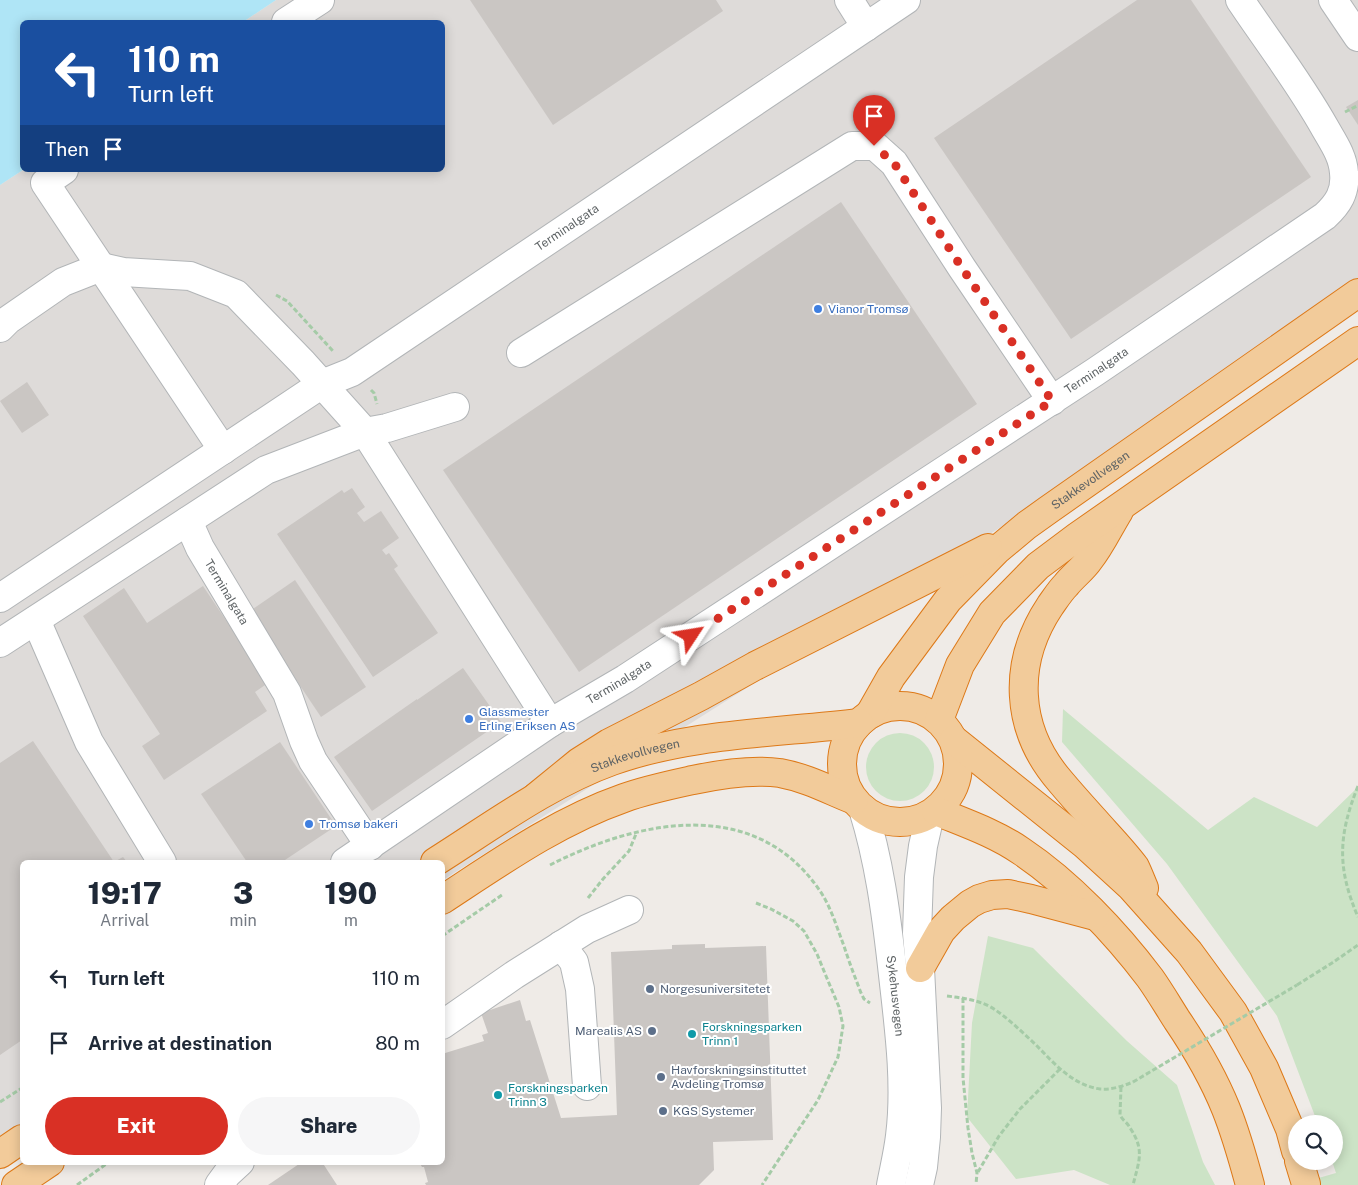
<!DOCTYPE html>
<meta charset="utf-8">
<style>
:root{--surface:#fff;--page:#f6f6f7;--text:#1f2937;--muted:#747a83;--accent:#d93025}
body{margin:0;font-family:"Public Sans",sans-serif;background:var(--page);color:var(--text);height:100vh;display:flex;flex-direction:column;font-size:19px;white-space:nowrap}
*{box-sizing:border-box;margin:0}
p{font-size:16px;color:var(--muted)}
.icon{flex:none;width:28px;height:28px;fill:none;stroke:currentColor;stroke-width:2;stroke-linecap:round;stroke-linejoin:round}
.map{position:relative;flex:1;overflow:hidden}
.side{position:absolute;left:20px;top:860px;width:425px;height:305px;display:flex;flex-direction:column;background:var(--surface);border-radius:8px;box-shadow:0 2px 12px #0003}
.side>*{flex:none}
.guide{position:absolute;left:20px;top:20px;width:425px;height:152px;border-radius:8px;box-shadow:0 2px 12px #0003;background:#1a4fa0;color:#fff;overflow:hidden}
.controls{position:absolute;left:1288px;top:1115px;display:grid;gap:10px}
.controls a{display:grid;place-items:center;width:55px;height:55px;border-radius:50%;background:var(--surface);box-shadow:0 2px 12px #0003;font-size:25px}
.pin{position:absolute;display:grid;place-items:center;width:42px;height:42px;color:#fff;margin:-51px -21px;border-radius:50% 50% 50% 0;rotate:-45deg;box-shadow:0 0 5px #0007}
.pin .icon{rotate:45deg}
.me{position:absolute;width:55px;margin:-28px;rotate:57deg;stroke-linejoin:round;filter:drop-shadow(0 0 4px #0008)}
.turn{display:flex;align-items:center;gap:18px;height:105px;padding:0 25px;font-size:22px}
.turn .icon{width:65px;height:65px;stroke-width:2.5}
.turn b{display:block;font-size:35px;line-height:42px}
.then{display:flex;align-items:center;height:48px;padding:0 25px;background:#0003;gap:10px;font-size:19px}
.eta{display:flex;justify-content:space-evenly;align-items:center;height:85px;text-align:center}
.eta b{font-size:30px;font-weight:800;line-height:35px}
.action{display:flex;gap:10px;margin-top:auto;padding:10px 25px}
.action a{flex:1;height:58px;border-radius:30px;background:var(--accent);color:#fff;font-size:20px;font-weight:800;line-height:58px;text-align:center}
.action a+a{background:var(--page);color:var(--text)}
ul{padding:0;list-style:none}
li{display:flex;align-items:center;gap:15px;height:65px;padding:0 25px}
li div{flex:1}
li b{display:block;font-size:19px}
li em{font-style:normal}
.map>svg:first-child{display:block}
</style>
<div class="map">
<svg width="1358" height="1185" viewBox="0 0 1358 1185">
<rect width="100%" height="100%" fill="#efebe7"/>
<!-- industrial -->
<polygon fill="#dedbd9" points="276,0 1358,0 1358,301 443,880 442,862 22,862 22,1154 0,1170 0,185 23,170 442,170 442,22 243,22"/>
<!-- green -->
<g fill="#cce3c6">
<polygon points="1063,709 1208,830 1254,797 1317,827 1358,787 1358,1185 1294,1185 1336,1173 1332,1161 1334,1161 1334,1124 1318,1124 1277,1016 1167,864 1062,742"/>
<circle cx="900" cy="767" r="34"/>
<polygon points="988,936 1033,948 1127,1041 1177,1085 1203,1162 1215,1185 1110,1185 1074,1170 1016,1179 967,1117 972,1023"/>
</g>
<!-- water -->
<polygon fill="#afe5f6" points="0,0 276,0 243,22 22,22 23,170 0,185"/>
<!-- building -->
<g fill="#cac6c3">
<polygon points="470,0 716,0 723,11 553,125"/>
<polygon points="1137,0 1191,0 1311,177 1071,339 934,138"/>
<polygon points="1358,100 1358,125 1346,107"/>
<polygon points="841,202 977,404 579,672 443,470"/>
<polygon points="27,382 49,415 22,433 0,401"/>
<polygon points="352,488 365,507 357,513 364,522 381,511 399,538 382,550 386,555 389,553 398,566 394,569 438,633 373,677 277,534 342,490 344,493"/>
<polygon points="295,580 366,687 321,717 250,611"/>
<polygon points="203,586 268,683 255,692 267,711 164,780 142,746 160,734 83,616 124,588 147,623"/>
<polygon points="463,668 501,722 372,811 334,757 417,699 417,700"/>
<polygon points="33,741 114,862 22,862 22,1040 0,1055 0,763"/>
<polygon points="280,742 336,826 282,862 247,862 201,794"/>
<polygon points="123,857 127,862 114,862"/>
<polygon points="705,944 705,948 766,946 773,1140 713,1142 714,1170 699,1185 426,1185 425,1183 428,1182 424,1167 422,1167 419,1162 442,1162 442,1075 444,1075 442,1069 442,1054 484,1041 482,1035 488,1033 481,1013 520,1000 526,1021 530,1020 561,1118 617,1115 611,952 672,949 672,945"/>
<polygon points="302,1162 322,1162 337,1185 268,1185"/>
</g>
<g fill="none" stroke-linecap="round" stroke-linejoin="round">
<!-- minor casing -->
<g stroke="#b2b5b7" stroke-width="30">
<g id="minor">
<polyline points="849,0 866,27"/>
<polyline points="1333,0 1358,37"/>
<polyline points="286,22 320,0"/>
<polyline points="64,170 45,183 223,450"/>
<polyline points="0,328 8,320 63,282 101,267 123,272 190,276 236,294 303,363 365,432 550,723"/>
<polyline points="521,353 852,146 875,146 894,163 962,268 1052,401"/>
<path id="s1" d="M 188,521 L 200,548 L 287,693 L 304,741 L 313,761 L 370,846"/>
<path id="s2" d="M 0,598 L 322,384 L 352,372 L 906,0"/>
<polyline points="36,620 89,742 162,862"/>
<polyline points="0,643 266,470 365,432 387,428 455,407"/>
<path id="s3" d="M 863,809 C 879,860 886,913 892,966 C 898,1021 907,1081 900,1136 C 898,1153 894,1169 891,1185"/>
<path id="s4" d="M 345,862 L 550,723 L 625,679 L 1095,372 L 1325,216 C 1338,204 1346,192 1344,173 C 1343,156 1333,142 1325,128 C 1300,83 1268,42 1240,0"/>
<polyline points="561,945 574,962 580,989 587,1086"/>
<polyline points="442,1025 514,975 587,929 629,910"/>
<polyline points="219,1185 227,1174 240,1162"/>
<polyline points="919,1185 923,1167 926,1137 927,1108 920,968 917,933 919,877 923,846 930,815"/>
</g>
</g>
<!-- highway casing -->
<g stroke="#dd7918" stroke-width="30">
<g id="highway">
<path d="M 1119,511 C 1109,527 1101,545 1089,560 C 1083,569 1073,576 1066,585 C 1060,591 1055,599 1050,606 C 1012,663 1015,729 1060,781 C 1075,799 1090,815 1105,832 C 1115,843 1126,855 1135,867 C 1138,873 1141,881 1144,888"/>
<circle cx="900" cy="764" r="58"/>
<path id="s5" d="M 870,714 L 891,677 L 948,600 L 997,550 L 1027,525 L 1048,510 L 1358,293"/>
<polyline points="939,720 960,665 992,613 1038,566 1078,536 1358,341"/>
<polyline points="954,740 1084,844 1131,887 1189,952 1233,1012 1264,1068 1290,1129 1296,1151"/>
<polyline points="536,797 579,762 609,743 701,696 755,666 988,548"/>
<path d="M 936,811 C 965,823 995,833 1021,851 C 1069,883 1116,933 1150,978 C 1160,992 1168,1006 1177,1020 C 1196,1048 1213,1077 1226,1109 C 1236,1134 1243,1159 1250,1185"/>
<path id="s6" d="M 435,862 C 492,826 548,784 612,761 C 691,733 777,733 859,723"/>
<path d="M 442,900 C 500,862 558,821 624,798 C 646,790 670,785 693,780 C 721,774 752,769 780,773 C 807,778 829,790 854,800"/>
<polyline points="920,968 941,931 953,918 970,904 979,899 992,895 1008,894 1031,899 1095,916"/>
<polyline points="0,1154 22,1139"/>
<polyline points="1299,1161 1306,1184"/>
<polyline points="16,1185 50,1162"/>
</g>
</g>
<!-- path -->
<g stroke="#a5cba7" stroke-width="3" stroke-dasharray="5 2.5" stroke-linecap="butt">
<polyline points="1345,112 1357,106"/>
<polyline points="276,295 287,301 333,351"/>
<polyline points="371,390 374,393 377,404"/>
<path d="M 1358,786 C 1338,836 1337,868 1358,917"/>
<path d="M 550,865 C 638,820 755,795 820,891 C 831,907 837,928 844,946 C 849,962 855,977 861,993 L 864,999 L 870,1003"/>
<polyline points="588,898 603,879 629,851 636,834"/>
<polyline points="756,903 771,909 793,921 804,931 817,954 826,976 839,1007 843,1026 838,1057 818,1100 762,1185"/>
<polyline points="442,936 502,895"/>
<polyline points="1297,985 1332,963 1358,945"/>
<path d="M 947,996 C 963,998 980,1000 994,1009 C 1009,1019 1022,1032 1035,1044 C 1054,1063 1072,1085 1100,1089 C 1112,1090 1123,1086 1133,1082"/>
<polyline points="963,998 963,1078 968,1128 972,1153 977,1173 976,1184"/>
<path d="M 1121,1087 L 1120,1115 C 1123,1121 1128,1123 1130,1128 C 1145,1150 1139,1161 1133,1185"/>
<polyline points="0,1102 22,1088"/>
<polyline points="978,1172 999,1136 1020,1109 1060,1069"/>
<polyline points="77,1185 109,1162"/>
</g>
<!-- minor -->
<use href="#minor" stroke="#fff" stroke-width="28"/>
<!-- highway -->
<use href="#highway" stroke="#f2cb9a" stroke-width="28"/>
<!-- path-bridge -->
<polyline stroke="#a5cba7" stroke-width="3" stroke-dasharray="5 2.5" stroke-linecap="butt" points="1133,1082 1297,985"/>
</g>
<g fill="none" stroke-linecap="round" stroke-linejoin="round">
<!-- route -->
<polyline stroke="#d93025" stroke-width="9" stroke-dasharray="0 16.2" points="691,636 1052,401 962,268 894,163 874,146"/>
</g>
<!-- markers -->
<g fill="#3f7fe0" stroke="#fff" stroke-width="2">
<circle cx="818" cy="309" r="5"/>
<circle cx="469" cy="719" r="5"/>
<circle cx="309" cy="824" r="5"/>
</g>
<g fill="#5c6f8a" stroke="#fff" stroke-width="2">
<circle cx="650" cy="989" r="5"/>
<circle cx="652" cy="1031" r="5"/>
<circle cx="661" cy="1077" r="5"/>
<circle cx="663" cy="1111" r="5"/>
</g>
<g fill="#0f9aa8" stroke="#fff" stroke-width="2">
<circle cx="692" cy="1034" r="5"/>
<circle cx="498" cy="1095" r="5"/>
</g>
<g text-anchor="middle" dominant-baseline="central" stroke-width="4" stroke-linejoin="round" paint-order="stroke">
<!-- street labels -->
<g font-size="12" fill="#5e6365" stroke="#fff">
<text stroke="none"><textPath href="#s2" startOffset="678">Terminalgata</textPath></text>
<text stroke="none"><textPath href="#s4" startOffset="898">Terminalgata</textPath></text>
<text stroke="none"><textPath href="#s5" startOffset="325">Stakkevollvegen</textPath></text>
<text stroke="none"><textPath href="#s1" startOffset="81">Terminalgata</textPath></text>
<text stroke="none"><textPath href="#s4" startOffset="328">Terminalgata</textPath></text>
<text stroke="none"><textPath href="#s6" startOffset="228">Stakkevollvegen</textPath></text>
<text stroke="none"><textPath href="#s3" startOffset="190">Sykehusvegen</textPath></text>
</g>
<!-- shop labels -->
<g font-size="12" fill="#366cbe" stroke="#fff" text-anchor="start">
<text x="828" y="309">Vianor Tromsø</text>
<text x="479" y="712">Glassmester<tspan x="479" dy="14">Erling Eriksen AS</tspan></text>
<text x="319" y="824">Tromsø bakeri</text>
</g>
<!-- service labels -->
<g font-size="12" fill="#4e5e75" stroke="#fff" text-anchor="start">
<text x="660" y="989">Norgesuniversitetet</text>
<text x="642" y="1031" text-anchor="end">Marealis AS</text>
<text x="671" y="1070">Havforskningsinstituttet<tspan x="671" dy="14">Avdeling Tromsø</tspan></text>
<text x="673" y="1111">KGS Systemer</text>
</g>
<!-- culture labels -->
<g font-size="12" fill="#0d838f" stroke="#fff" text-anchor="start">
<text x="702" y="1027">Forskningsparken<tspan x="702" dy="14">Trinn 1</tspan></text>
<text x="508" y="1088">Forskningsparken<tspan x="508" dy="14">Trinn 3</tspan></text>
</g>
</g>
</svg>
<div class="controls">
<a><svg class="icon" aria-label="search" viewBox="0 0 24 24"><circle cx="10" cy="10" r="6"/><path d="M15 15l6 6"/></svg></a>
</div>
<div class="pin" style="left:874px;top:146px;background:#d93025"><svg class="icon" aria-label="arrive" viewBox="0 0 24 24"><path d="M6 21V4h12l-3 4 3 4H6"/></svg></div>
<svg class="me" style="left:691px;top:636px" viewBox="-20 -20 40 40"><path d="M0-17L14 15 0 8-14 15z" fill="#d93025" stroke="#fff" stroke-width="4"/></svg>
<div class="guide">
<div class="turn"><svg class="icon" aria-label="left" viewBox="0 0 24 24"><path d="M17 20v-9H6M10 6l-5 5 5 5"/></svg><div><b>110 m</b>Turn left</div></div>
<div class="then">Then<svg class="icon" aria-label="arrive" viewBox="0 0 24 24"><path d="M6 21V4h12l-3 4 3 4H6"/></svg></div>
</div>
<section class="side">
<div class="eta">
<div><b>19:17</b><p>Arrival</p></div>
<div><b>3</b><p>min</p></div>
<div><b>190</b><p>m</p></div>
</div>
<ul>
<li><svg class="icon" aria-label="left" viewBox="0 0 24 24"><path d="M17 20v-9H6M10 6l-5 5 5 5"/></svg><div><b>Turn left</b></div><em>110 m</em></li>
<li><svg class="icon" aria-label="arrive" viewBox="0 0 24 24"><path d="M6 21V4h12l-3 4 3 4H6"/></svg><div><b>Arrive at destination</b></div><em>80 m</em></li>
</ul>
<div class="action"><a>Exit</a><a>Share</a></div>
</section>
</div>
